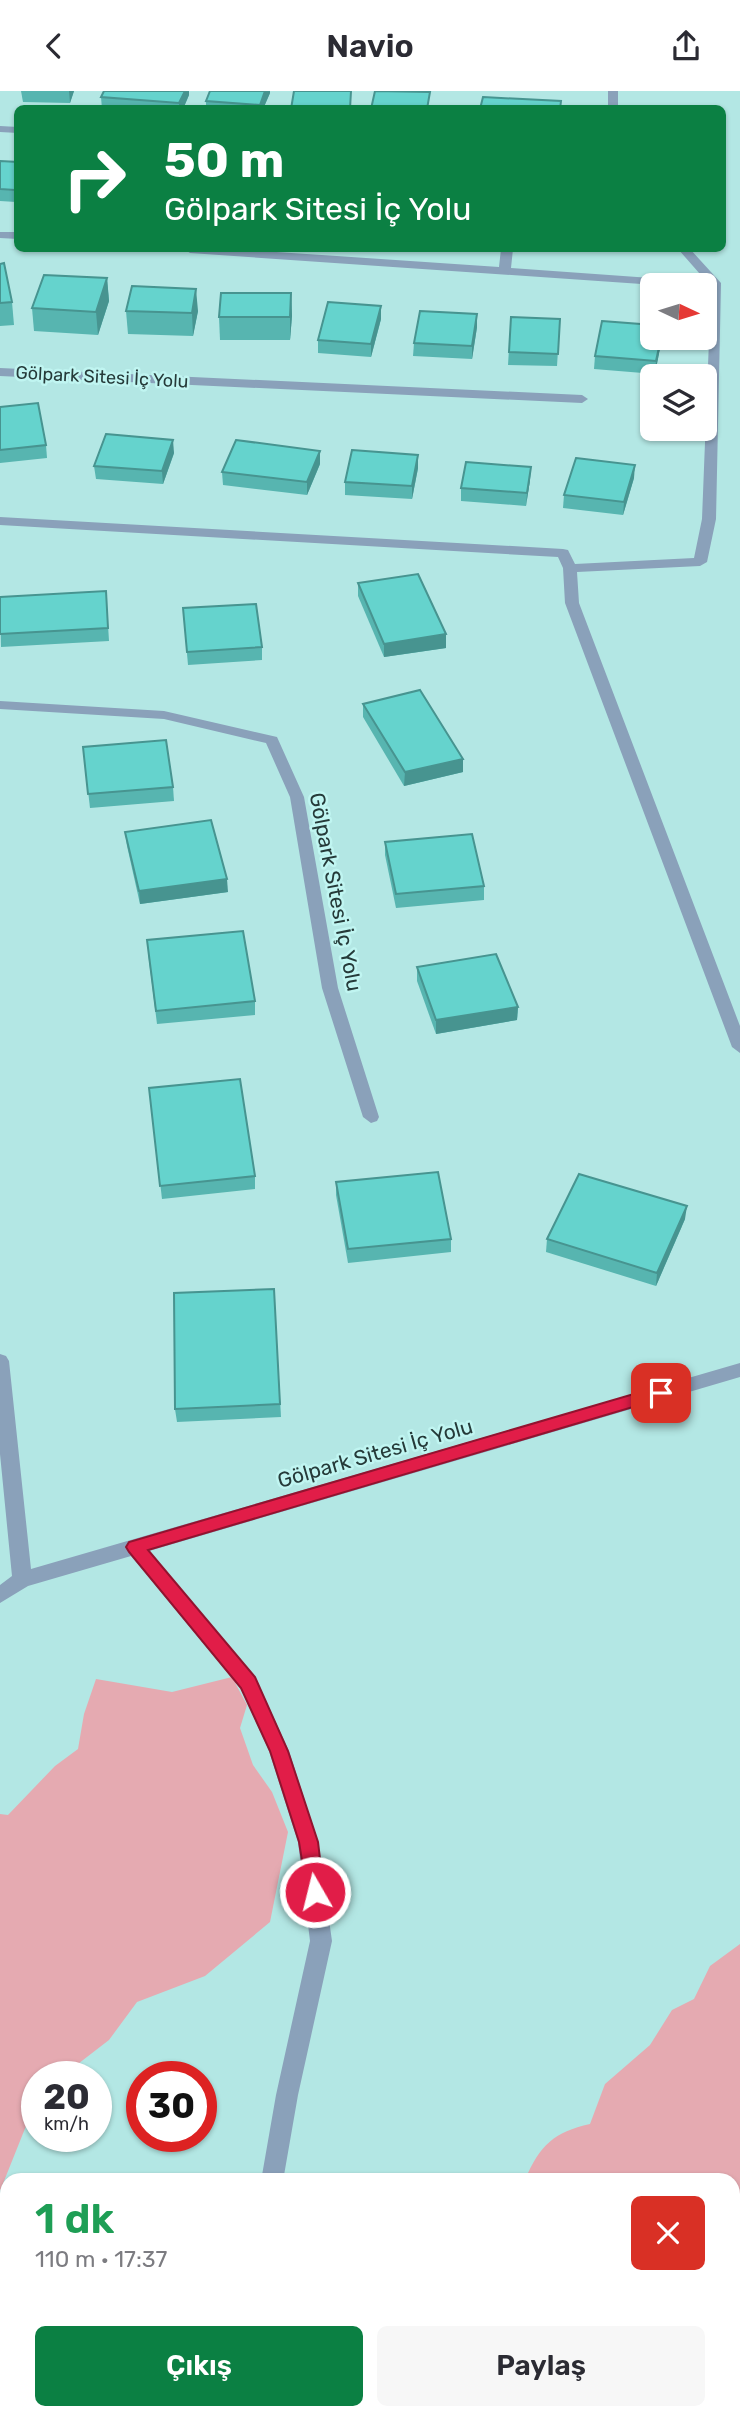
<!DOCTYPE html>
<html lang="tr">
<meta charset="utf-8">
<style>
:root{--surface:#fff;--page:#f7f7f7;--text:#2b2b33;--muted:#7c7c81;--accent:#0b8043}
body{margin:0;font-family:Rubik,sans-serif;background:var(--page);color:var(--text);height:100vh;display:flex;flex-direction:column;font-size:26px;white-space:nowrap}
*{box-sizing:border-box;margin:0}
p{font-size:23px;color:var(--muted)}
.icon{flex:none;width:38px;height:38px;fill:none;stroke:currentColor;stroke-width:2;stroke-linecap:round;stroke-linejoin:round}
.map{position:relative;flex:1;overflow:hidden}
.panel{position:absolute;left:0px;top:2082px;width:740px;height:247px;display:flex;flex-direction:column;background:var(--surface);border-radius:21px 21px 0 0;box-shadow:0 2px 5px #0004}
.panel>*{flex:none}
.guide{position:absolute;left:14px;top:14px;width:712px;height:147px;border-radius:10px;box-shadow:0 2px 5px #0004;background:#0b8043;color:#fff;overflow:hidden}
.needle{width:46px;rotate:94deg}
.fabs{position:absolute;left:640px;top:182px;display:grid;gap:14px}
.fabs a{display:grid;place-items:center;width:77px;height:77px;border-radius:10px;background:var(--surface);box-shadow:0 2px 5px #0004;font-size:35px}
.speed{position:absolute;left:21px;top:1970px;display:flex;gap:14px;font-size:35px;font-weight:700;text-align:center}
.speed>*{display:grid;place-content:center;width:91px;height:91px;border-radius:50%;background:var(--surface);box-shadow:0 2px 5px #0004;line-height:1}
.speed small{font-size:18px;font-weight:400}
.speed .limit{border:10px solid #d22;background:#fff;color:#111}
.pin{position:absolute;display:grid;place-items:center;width:60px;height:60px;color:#fff;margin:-30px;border-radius:14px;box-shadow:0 4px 10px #0006}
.me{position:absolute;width:77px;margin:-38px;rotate:352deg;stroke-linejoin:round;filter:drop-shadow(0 0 5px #0008)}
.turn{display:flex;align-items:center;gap:24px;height:147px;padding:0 35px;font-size:32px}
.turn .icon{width:91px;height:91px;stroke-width:2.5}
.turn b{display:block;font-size:49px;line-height:60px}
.round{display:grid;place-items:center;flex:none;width:74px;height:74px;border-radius:10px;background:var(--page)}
.headline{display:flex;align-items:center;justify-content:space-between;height:119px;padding:0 35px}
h1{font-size:42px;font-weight:600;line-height:52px;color:#1e9e55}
.button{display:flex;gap:14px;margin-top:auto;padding:14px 35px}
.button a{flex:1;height:80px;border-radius:10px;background:var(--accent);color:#fff;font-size:28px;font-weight:600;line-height:80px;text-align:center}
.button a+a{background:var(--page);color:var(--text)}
header{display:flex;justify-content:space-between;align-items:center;height:91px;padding:0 35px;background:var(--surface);font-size:32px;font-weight:600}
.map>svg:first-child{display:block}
</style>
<header><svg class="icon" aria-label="back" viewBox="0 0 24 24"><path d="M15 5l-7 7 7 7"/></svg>Navio<svg class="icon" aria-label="share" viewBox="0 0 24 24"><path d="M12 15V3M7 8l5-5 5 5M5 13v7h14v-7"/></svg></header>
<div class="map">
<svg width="740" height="2329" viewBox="0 0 740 2329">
<rect width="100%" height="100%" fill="#b3e7e4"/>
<!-- green -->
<g fill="#e5aab1">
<polygon points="232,1586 247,1614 240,1637 253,1674 272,1701 288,1741 270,1831 205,1885 137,1911 109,1949 61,1986 37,1986 37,2016 26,2035 0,2100 0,1723 8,1724 55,1675 78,1658 84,1623 96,1588 172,1601"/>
<path d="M 740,1853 L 740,2329 L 335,2329 L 338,2322 L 733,2322 L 733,2090 L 525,2089 C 540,2054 554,2041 590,2033 L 605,1993 L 650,1954 L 672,1919 L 694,1908 L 710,1875 Z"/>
</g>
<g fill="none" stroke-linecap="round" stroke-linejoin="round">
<!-- minor -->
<g fill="#8aa1ba" fill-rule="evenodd">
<rect x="608" y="0" width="10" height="18"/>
<polygon points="0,35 18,36 18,42 0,41"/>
<polygon points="0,141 18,141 18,148 0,147"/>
<polygon points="184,158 233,158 499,176 501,158 513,158 511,177 707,191 678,158 690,158 721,192 716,428 707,471 700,475 577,481 579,512 740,935 740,962 732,956 565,512 563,477 558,466 0,434 0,426 563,458 568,459 575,473 694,467 702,428 711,198 705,198 705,194 656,194 190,162"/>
<polygon points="0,277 582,304 588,308 582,312 0,285"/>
<polygon points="0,610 164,620 277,646 304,706 338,897 379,1026 377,1030 371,1032 363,1026 322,897 290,706 266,652 164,628 0,618"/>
<polygon points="0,1263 6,1265 9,1270 31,1478 740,1272 740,1286 149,1460 255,1586 289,1660 318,1751 332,1850 298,2004 283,2090 261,2090 276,2004 310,1850 298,1751 269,1660 241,1598 131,1465 28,1495 0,1512 0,1494 12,1485 0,1363"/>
<polygon points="222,2322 246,2322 245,2329 221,2329"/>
</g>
</g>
<!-- wall -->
<g fill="#57b5b0">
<polygon points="21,0 74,0 70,12 23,11"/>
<polygon points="104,0 189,0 189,4 183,18 102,18 101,6"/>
<polygon points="270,2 263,18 206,18 206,10"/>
<polygon points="0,70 18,71 18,109 16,111 0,110"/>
<polygon points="0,173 12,211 14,234 0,235"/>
<polygon points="107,187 109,210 98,244 34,240 32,217"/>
<polygon points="291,202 292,225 290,249 220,249 219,226"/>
<polygon points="126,220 198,220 193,245 128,243"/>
<polygon points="511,226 560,228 557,275 508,274"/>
<polygon points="381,228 371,266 318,262 318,249"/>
<polygon points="477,236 472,268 413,265 414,252"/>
<polygon points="653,247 662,247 655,283 594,278 595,265"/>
<polygon points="0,316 46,354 47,367 0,372"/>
<polygon points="174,362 163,393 96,388 94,375"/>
<polygon points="320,373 307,404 223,394 222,381"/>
<polygon points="418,377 412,408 345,404 345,391"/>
<polygon points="634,387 623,424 563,417 564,404"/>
<polygon points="530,389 526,415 461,410 461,397"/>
<polygon points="358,492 446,557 384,566 358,505"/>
<polygon points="106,500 109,550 1,556 0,506"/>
<polygon points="183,517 262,556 262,569 188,574"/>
<polygon points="363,613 463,668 463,681 404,695 363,626"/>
<polygon points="83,656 173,696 174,710 90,717"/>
<polygon points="125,741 228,801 140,813 127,755"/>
<polygon points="385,751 484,795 484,809 396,817 385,764"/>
<polygon points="148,862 255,910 255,924 157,933"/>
<polygon points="417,876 518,916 517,929 436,943 417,890"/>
<polygon points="149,997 255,1085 255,1098 162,1108"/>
<polygon points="336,1091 451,1148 451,1161 348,1172 336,1104"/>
<polygon points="685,1128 656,1195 546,1161 547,1148"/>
<polygon points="274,1198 281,1326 177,1331 175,1318"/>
</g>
<!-- shaded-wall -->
<g fill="#479490">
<polygon points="69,0 74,0 70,12"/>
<polygon points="185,0 189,0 189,4 183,18 179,18 179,12"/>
<polygon points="265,0 270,0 270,2 263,18 260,18 260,14"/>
<polygon points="18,93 18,109 16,111 15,99"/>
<polygon points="107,187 109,210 98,244 96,221"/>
<polygon points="196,198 198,220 193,245 192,222"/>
<polygon points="291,202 292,225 290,249 290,226"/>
<polygon points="381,215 381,228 371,266 371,253"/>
<polygon points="477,223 477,236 472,268 472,255"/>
<polygon points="661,247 662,247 655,283 656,270"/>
<polygon points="173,349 174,362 163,393 162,380"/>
<polygon points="320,360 320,373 307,404 307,391"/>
<polygon points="418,364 418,377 412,408 412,395"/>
<polygon points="635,374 634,387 623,424 624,411"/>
<polygon points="531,376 530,389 526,415 527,402"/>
<polygon points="446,543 446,557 384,566 384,553"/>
<polygon points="463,668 463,681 404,695 405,681"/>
<polygon points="227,788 228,801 140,813 139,800"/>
<polygon points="518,916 517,929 436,943 436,929"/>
<polygon points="687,1115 685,1128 656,1195 657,1182"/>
</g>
<!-- building -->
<g fill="#65d3cd" stroke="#479490" stroke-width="2">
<polygon points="104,0 185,0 179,12 101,6"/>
<polygon points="210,0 265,0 260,14 206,10"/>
<polygon points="294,0 351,0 350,18 291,18"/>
<polygon points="375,0 430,1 427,18 371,18"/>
<polygon points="483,6 561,10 560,18 480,18"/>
<polygon points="0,70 18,71 18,93 15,99 0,98"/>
<polygon points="4,172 12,211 0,212 0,173"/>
<polygon points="44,184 107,187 96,221 32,217"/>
<polygon points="132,195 196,198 192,222 126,220"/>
<polygon points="221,202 291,202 290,226 219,226"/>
<polygon points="328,211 381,215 371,253 318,249"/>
<polygon points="420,220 477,223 472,255 414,252"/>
<polygon points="511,226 560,228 558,263 509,261"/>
<polygon points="602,230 653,234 653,247 661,247 656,270 595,265"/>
<polygon points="38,312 46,354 0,359 0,316"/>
<polygon points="106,343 173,349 162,380 94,375"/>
<polygon points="236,349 320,360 307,391 222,381"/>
<polygon points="352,359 418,364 412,395 345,391"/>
<polygon points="576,367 635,374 624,411 564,404"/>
<polygon points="466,371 531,376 527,402 461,397"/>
<polygon points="418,483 446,543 384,553 358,492"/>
<polygon points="106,500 108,537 0,543 0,506"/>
<polygon points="256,513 262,556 187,561 183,517"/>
<polygon points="420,599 463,668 405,681 363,613"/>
<polygon points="166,649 173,696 88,703 83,656"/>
<polygon points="211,729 227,788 139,800 125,741"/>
<polygon points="472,743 484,795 396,803 385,751"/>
<polygon points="243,840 255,910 156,920 147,849"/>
<polygon points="496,863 518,916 436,929 417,876"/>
<polygon points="240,988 255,1085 160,1095 149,997"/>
<polygon points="438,1081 451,1148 348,1158 336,1091"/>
<polygon points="579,1083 687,1115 657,1182 547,1148"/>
<polygon points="274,1198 280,1313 175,1318 174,1202"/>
</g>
<!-- route -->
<polygon fill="#e11d48" stroke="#92132f" stroke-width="2" points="661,1295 667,1297 669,1302 667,1306 148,1459 255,1586 288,1660 318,1751 324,1801 321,1807 315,1810 308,1807 299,1751 270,1660 241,1597 129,1461 126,1456 129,1451"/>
<g text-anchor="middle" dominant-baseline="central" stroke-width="5" stroke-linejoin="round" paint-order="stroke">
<!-- far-street labels -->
<g font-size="18" fill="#253a39" stroke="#c0f5f1">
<text transform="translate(102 286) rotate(3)">Gölpark Sitesi İç Yolu</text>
</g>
<!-- street labels -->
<g font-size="21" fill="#253a39" stroke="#c0f5f1">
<text transform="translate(336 801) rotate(79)">Gölpark Sitesi İç Yolu</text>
<text transform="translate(375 1362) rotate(-16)">Gölpark Sitesi İç Yolu</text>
</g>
</g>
</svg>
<div class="fabs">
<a><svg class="needle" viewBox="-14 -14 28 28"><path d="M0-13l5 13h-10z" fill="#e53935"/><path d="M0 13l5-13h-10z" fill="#7c7c81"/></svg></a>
<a><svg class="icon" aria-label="layers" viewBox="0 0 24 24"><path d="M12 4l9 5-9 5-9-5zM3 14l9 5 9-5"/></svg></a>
</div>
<div class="speed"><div>20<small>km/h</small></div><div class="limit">30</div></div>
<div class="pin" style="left:661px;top:1302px;background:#d93025"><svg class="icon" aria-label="arrive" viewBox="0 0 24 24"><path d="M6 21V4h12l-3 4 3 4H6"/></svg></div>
<svg class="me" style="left:315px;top:1801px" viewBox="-20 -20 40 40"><circle r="17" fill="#e11d48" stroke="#fff" stroke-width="3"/><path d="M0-11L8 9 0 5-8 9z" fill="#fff"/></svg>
<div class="guide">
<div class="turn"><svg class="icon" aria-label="right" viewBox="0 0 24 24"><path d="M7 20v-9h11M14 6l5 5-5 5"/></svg><div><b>50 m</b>Gölpark Sitesi İç Yolu</div></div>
</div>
<section class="panel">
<div class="headline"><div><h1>1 dk</h1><p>110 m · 17:37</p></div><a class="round" style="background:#d93025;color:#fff"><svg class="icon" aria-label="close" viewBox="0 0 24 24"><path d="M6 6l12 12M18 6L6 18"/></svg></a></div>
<div class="button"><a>Çıkış</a><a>Paylaş</a></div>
</section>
</div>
